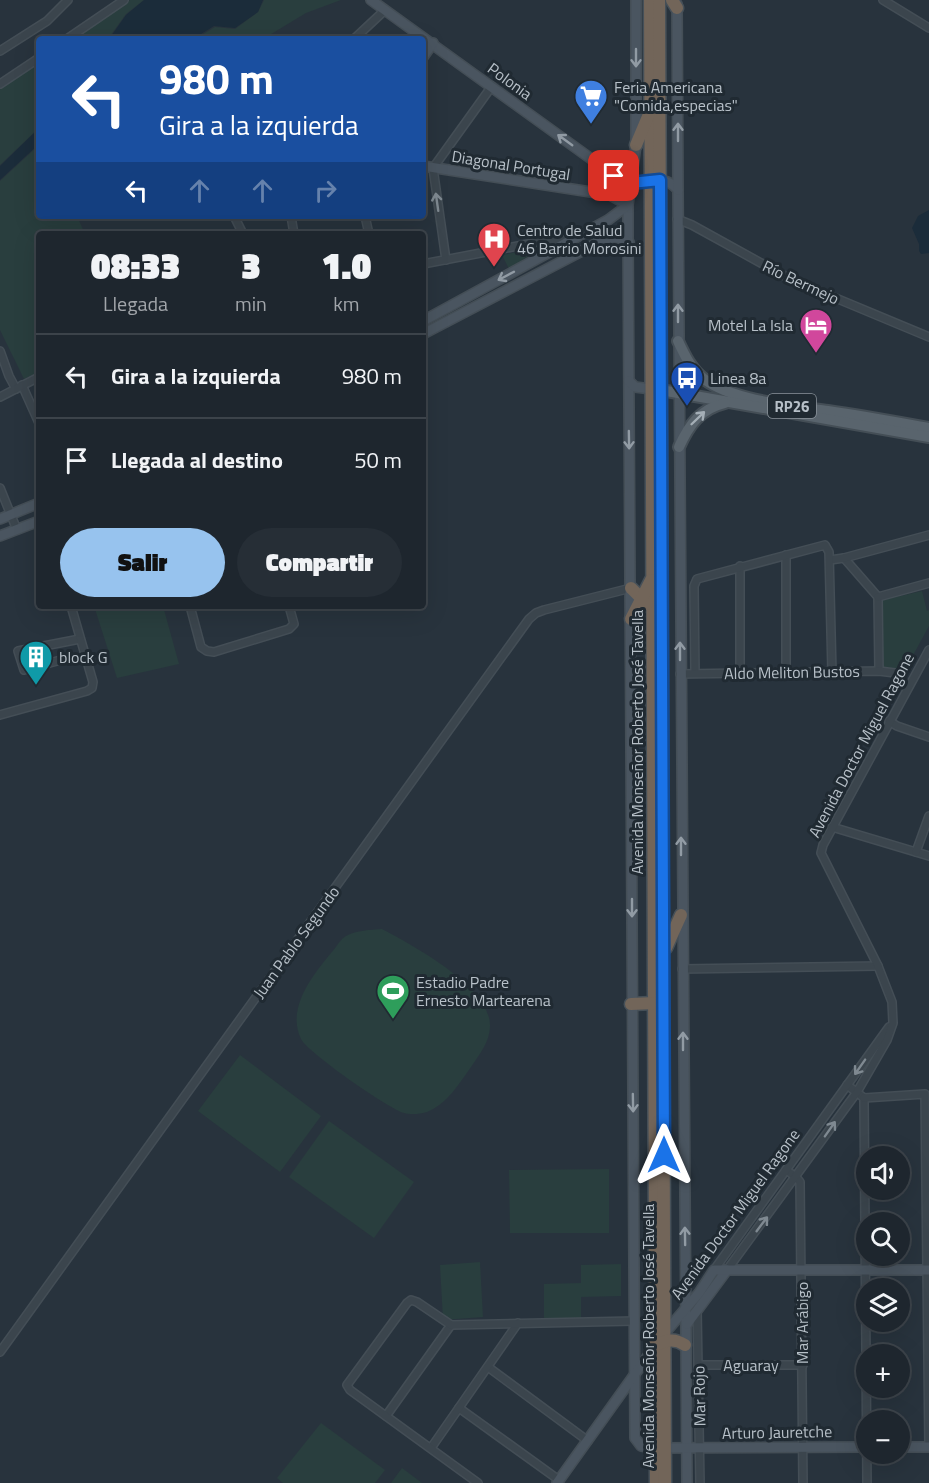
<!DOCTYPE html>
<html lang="es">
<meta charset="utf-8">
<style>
:root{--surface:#1e262e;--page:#262e36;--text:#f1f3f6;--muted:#a1a5aa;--line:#3c434a;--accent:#97c3ee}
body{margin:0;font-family:"Titillium Web",sans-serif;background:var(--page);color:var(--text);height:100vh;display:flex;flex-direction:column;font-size:22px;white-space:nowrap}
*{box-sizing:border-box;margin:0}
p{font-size:20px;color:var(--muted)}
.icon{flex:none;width:33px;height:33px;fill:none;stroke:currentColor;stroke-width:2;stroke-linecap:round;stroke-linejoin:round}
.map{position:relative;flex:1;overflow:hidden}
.sheet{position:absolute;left:36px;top:231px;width:390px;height:378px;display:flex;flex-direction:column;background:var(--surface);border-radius:6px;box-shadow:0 6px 24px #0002,0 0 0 2px var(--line)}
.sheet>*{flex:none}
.banner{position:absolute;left:36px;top:36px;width:390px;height:183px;border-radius:6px;box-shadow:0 6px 24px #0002,0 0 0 2px var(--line);background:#1a4fa0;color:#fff;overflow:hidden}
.controls{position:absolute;left:856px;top:1146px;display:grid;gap:12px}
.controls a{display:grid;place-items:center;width:54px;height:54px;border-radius:50%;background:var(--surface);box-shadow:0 6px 24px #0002,0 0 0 2px var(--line);font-size:30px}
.pin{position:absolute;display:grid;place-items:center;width:51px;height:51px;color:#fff;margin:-26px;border-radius:12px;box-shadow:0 3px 9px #0006}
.me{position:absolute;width:66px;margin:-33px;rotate:0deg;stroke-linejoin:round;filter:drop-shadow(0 0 4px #0008)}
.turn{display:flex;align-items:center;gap:21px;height:126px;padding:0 24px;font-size:27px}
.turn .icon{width:78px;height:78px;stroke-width:2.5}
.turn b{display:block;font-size:42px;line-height:51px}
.lanes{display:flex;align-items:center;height:57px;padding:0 24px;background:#0003;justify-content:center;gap:30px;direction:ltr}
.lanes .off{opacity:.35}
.eta{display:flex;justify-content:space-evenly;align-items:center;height:102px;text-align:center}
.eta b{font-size:36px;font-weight:800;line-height:42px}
.button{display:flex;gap:12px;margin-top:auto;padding:12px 24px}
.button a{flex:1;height:69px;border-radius:36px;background:var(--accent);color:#111;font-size:24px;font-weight:800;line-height:69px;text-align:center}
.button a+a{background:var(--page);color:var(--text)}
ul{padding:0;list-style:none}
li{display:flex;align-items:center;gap:18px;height:84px;padding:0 24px;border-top:2px solid var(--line)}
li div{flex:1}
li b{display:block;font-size:22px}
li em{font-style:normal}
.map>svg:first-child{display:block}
</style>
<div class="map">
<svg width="929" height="1483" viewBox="0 0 929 1483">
<rect width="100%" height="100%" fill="#28333d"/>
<!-- green -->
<g fill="#293e3e">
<polygon points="130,0 144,0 126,14 108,39 73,39"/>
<polygon points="264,0 341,0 306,13 263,39 195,39 215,27 235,29 258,12"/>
<polygon points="39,62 39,128 0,165 0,88"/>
<polygon points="39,145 39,216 77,216 85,234 39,234 39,372 24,379 0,330 0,181"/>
<polygon points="542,247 509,269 502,255"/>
<polygon points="922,591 927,611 929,610 929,626 905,670 881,668 881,604 883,600"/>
<polygon points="94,606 163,606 179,664 117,678"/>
<path d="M 382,929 C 412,945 491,987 490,1026 C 490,1042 479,1055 471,1067 C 459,1084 447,1104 427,1112 C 421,1114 410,1115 404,1113 C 389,1109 307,1052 301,1039 C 286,1008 313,975 331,953 C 336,948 340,939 346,936 C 357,930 370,930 382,929 Z"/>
<polygon points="240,1055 321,1116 280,1172 198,1111"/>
<polygon points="329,1121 414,1182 374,1238 289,1177"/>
<polygon points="609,1169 609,1233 510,1233 509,1170"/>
<polygon points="480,1262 483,1317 443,1320 440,1265"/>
<polygon points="621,1264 621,1296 581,1297 581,1318 544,1318 544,1284 581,1283 581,1265"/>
<polygon points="321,1423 385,1470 375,1483 283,1483 277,1478"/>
<polygon points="402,1468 422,1483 391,1483"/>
</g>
<!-- water -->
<g fill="#1b2c3a">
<polygon points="144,0 263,0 258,12 235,28 214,26 193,39 109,39 126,15"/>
<polygon points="39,128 39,144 0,180 0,166"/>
<polygon points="929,210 929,253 921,254 919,251 919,244 912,228 918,216"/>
</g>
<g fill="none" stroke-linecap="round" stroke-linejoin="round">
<!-- street casing -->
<g stroke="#444e56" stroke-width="10">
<g id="street">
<polyline points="883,0 929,28"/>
<polyline points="67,39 124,0"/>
<polyline points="354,39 385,10"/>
<polyline points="0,51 47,21 68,0"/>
<polyline points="0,84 39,58"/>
<polyline points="234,216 243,234"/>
<polyline points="291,216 294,234"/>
<polyline points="365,216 369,234"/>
<polyline points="677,219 692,225 790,279 929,337"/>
<polyline points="446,260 433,168 492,86"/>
<polyline points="423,264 549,240 568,240"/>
<polyline points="0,351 9,376 16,389"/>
<polyline points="22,385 39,423"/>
<polyline points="0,397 39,377"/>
<polyline points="0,488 17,530"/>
<polyline points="786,555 786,672"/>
<polyline points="844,558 878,597 879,671"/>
<polyline points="830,560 844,558 929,535"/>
<polyline points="740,566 740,673"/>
<polyline points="878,597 929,583"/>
<polyline points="190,606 201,647 207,651 214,652 289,629 294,624 289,606"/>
<polyline points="68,658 24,670 18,651 80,639"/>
<polyline points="695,673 694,586 697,579 825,545 829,552 832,672"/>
<polyline points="680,674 879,671 903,674"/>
<polyline points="0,715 87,691 92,688 93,682 71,606"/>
<polyline points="889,721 897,726 929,737"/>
<polyline points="832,827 929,856"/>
<polyline points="916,852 929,816"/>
<polyline points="682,969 878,966"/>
<polyline points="847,1085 864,1098 867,1483"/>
<polyline points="864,1098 925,1094 929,1447"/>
<polyline points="786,1170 796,1177 800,1182 803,1483"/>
<polyline points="714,1270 889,1027"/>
<polyline points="727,1270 857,1092 887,1040 893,1023 892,1002 878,966 821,853 823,845 929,650"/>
<polyline points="697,1309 700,1483"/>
<polyline points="0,1352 529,619 536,613 544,610 631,588"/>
<polyline points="699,1365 803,1365"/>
<polyline points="488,1367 588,1441"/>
<polyline points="459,1408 559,1480"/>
<polyline points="386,1416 451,1325"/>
<polyline points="431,1448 518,1323"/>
<polyline points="478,1483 350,1390 347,1385 407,1303 411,1300 417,1302 451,1325 634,1321"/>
</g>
</g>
<!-- secondary casing -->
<g stroke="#444e56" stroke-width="12">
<g id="secondary">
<path d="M 371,0 L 619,179 C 640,187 662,170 678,190 L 687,1483"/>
<polyline points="636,0 636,145 628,205 628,235 635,1438 641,1446 656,1448 867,1447"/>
<polyline points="677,4 678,190"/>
<polyline points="423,57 433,43"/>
<polyline points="423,166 610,195 628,205"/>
<polyline points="423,321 608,220 628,205"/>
<path d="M 423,334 L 601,241 C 612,236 618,237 629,242"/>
<polyline points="629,381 635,387 651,389"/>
<polyline points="0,519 39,503"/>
<polyline points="0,536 39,521"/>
<polyline points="687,1324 727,1270"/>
<polyline points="663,1335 699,1293 714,1270 929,1270"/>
<polyline points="900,1447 929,1447"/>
<polyline points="557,1483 655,1346"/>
</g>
</g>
<!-- primary casing -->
<g stroke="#444e56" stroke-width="14">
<g id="primary">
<path d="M 678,341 C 685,356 691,369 704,379 C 733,401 792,406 828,411 C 862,416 895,422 929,428"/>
<polyline points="655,389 929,437"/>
<path d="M 679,447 C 689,425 700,409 725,403"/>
</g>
</g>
<!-- highway casing -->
<g stroke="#465058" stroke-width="15">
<g id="highway">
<polyline points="650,0 656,1483"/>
<polyline points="659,0 665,1483"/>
<polyline points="672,0 677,8"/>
<polyline points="636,145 649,114"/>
<polyline points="631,588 647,604"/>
<polyline points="631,619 651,580"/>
<polyline points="666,948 681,915"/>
<polyline points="631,1004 655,1003"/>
<path d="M 659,1344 C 668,1339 676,1339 685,1345"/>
</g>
</g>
<!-- street -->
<use href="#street" stroke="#3b454d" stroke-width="7"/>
<!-- secondary -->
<use href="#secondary" stroke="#4a5560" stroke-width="9"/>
<!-- primary -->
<use href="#primary" stroke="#59646d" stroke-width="10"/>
<!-- highway -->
<use href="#highway" stroke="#726559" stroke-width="12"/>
</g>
<!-- one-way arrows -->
<defs><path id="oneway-shaft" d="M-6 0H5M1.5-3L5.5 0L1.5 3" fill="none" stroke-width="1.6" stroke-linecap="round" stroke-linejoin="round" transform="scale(1.5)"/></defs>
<g stroke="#919ba4">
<use href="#oneway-shaft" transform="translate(636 58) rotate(90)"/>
<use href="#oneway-shaft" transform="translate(678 132) rotate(-90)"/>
<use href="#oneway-shaft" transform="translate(565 140) rotate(-144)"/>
<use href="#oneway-shaft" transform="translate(506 276) rotate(152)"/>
<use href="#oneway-shaft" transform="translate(678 313) rotate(-90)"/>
<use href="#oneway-shaft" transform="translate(629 440) rotate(89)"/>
<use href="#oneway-shaft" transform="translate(680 651) rotate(-90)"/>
<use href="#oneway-shaft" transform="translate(681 846) rotate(-90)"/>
<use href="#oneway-shaft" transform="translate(632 908) rotate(90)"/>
<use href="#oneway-shaft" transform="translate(683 1041) rotate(-90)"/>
<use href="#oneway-shaft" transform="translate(633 1103) rotate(89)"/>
<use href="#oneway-shaft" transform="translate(685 1236) rotate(-91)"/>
</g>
<g stroke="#7f8991">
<use href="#oneway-shaft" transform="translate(437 202) rotate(-98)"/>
<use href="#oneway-shaft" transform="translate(860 1067) rotate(125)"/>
<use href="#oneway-shaft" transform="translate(830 1129) rotate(-55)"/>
<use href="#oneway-shaft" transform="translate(762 1224) rotate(-53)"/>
</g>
<use stroke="#a4aeb6" href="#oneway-shaft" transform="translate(698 418) rotate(-44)"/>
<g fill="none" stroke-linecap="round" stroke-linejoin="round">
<!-- route casing -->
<g stroke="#114b97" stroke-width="15">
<polyline id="route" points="614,176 631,183 660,180 664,1155"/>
</g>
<!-- route -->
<use href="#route" stroke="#1a73e8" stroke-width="10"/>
</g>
<!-- icons -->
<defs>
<g id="supermarket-pin" transform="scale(1.725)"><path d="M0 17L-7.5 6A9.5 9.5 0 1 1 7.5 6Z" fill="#3f7fe0" stroke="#202a32"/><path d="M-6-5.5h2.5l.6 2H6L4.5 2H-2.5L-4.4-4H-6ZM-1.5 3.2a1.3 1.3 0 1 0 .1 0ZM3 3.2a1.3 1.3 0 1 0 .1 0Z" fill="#fff"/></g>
<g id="hospital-pin" transform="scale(1.725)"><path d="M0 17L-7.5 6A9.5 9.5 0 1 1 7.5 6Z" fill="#e0444e" stroke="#202a32"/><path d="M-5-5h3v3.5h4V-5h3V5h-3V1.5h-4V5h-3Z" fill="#fff"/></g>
<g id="hotel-pin" transform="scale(1.725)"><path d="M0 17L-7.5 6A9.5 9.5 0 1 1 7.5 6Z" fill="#d1479c" stroke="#202a32"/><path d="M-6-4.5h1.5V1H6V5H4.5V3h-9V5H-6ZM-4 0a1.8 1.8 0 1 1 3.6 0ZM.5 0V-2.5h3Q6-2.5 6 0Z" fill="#fff"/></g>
<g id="bus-pin" transform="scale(1.725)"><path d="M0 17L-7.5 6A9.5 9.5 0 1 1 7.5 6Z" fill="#1a4fb4" stroke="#202a32"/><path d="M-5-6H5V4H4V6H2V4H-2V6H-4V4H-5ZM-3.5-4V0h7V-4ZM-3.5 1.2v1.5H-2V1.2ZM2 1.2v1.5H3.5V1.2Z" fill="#fff"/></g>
<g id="building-pin" transform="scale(1.725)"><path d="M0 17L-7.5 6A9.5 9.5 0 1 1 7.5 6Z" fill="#0f9aa8" stroke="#202a32"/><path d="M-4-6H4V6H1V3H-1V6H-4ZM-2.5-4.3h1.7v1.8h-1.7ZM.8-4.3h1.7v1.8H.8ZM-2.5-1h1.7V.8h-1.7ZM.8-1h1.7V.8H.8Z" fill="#fff"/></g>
<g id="stadium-pin" transform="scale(1.725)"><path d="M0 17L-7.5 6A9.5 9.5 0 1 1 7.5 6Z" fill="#2e9e5b" stroke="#202a32"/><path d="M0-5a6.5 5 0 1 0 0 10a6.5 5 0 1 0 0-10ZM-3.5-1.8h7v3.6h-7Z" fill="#fff"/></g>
</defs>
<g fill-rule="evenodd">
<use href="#supermarket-pin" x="591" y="96"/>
<use href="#hospital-pin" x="494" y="239"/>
<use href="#hotel-pin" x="816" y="325"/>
<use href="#bus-pin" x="687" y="378"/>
<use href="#building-pin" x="36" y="657"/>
<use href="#stadium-pin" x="393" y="991"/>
</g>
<g text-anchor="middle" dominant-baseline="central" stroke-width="6" stroke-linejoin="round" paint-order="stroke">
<!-- shield labels -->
<rect fill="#202a32" stroke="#8a939b" stroke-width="1.5" x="768" y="394" width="48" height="24" rx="4.5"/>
<g font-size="15" font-weight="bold" fill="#b7c0c8">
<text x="792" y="406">RP26</text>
</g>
<!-- street labels -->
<g font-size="16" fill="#b7c0c8" stroke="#202a32">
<text transform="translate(510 81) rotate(36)">Polonia</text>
<text transform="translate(511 165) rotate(9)">Diagonal Portugal</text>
<text transform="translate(801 282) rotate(25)">Río Bermejo</text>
<text transform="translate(792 672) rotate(-1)">Aldo Meliton Bustos</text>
<text transform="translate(637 742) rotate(-90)">Avenida Monseñor Roberto José Tavella</text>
<text transform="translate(861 745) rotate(-62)">Avenida Doctor Miguel Ragone</text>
<text transform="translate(296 942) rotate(-54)">Juan Pablo Segundo</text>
<text transform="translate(735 1214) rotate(-54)">Avenida Doctor Miguel Ragone</text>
<text transform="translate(802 1323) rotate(-90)">Mar Arábigo</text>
<text transform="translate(648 1336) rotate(-90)">Avenida Monseñor Roberto José Tavella</text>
<text x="751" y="1365">Aguaray</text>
<text transform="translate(699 1396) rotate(-91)">Mar Rojo</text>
<text transform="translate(777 1432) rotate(-1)">Arturo Jauretche</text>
</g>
<!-- poi labels -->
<g font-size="16" fill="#b7c0c8" stroke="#202a32" text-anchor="start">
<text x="614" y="87">Feria Americana<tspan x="614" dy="18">"Comida,especias"</tspan></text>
<text x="517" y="230">Centro de Salud<tspan x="517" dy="18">46 Barrio Morosini</tspan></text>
<text x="793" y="325" text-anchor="end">Motel La Isla</text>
<text x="710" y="378">Linea 8a</text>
<text x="59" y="657">block G</text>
<text x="416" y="982">Estadio Padre<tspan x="416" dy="18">Ernesto Martearena</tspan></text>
</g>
</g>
</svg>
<div class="controls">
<a><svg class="icon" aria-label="sound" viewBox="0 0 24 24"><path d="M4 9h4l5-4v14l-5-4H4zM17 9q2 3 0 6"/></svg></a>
<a><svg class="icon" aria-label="search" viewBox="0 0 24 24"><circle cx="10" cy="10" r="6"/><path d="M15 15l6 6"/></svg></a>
<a><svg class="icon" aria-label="layers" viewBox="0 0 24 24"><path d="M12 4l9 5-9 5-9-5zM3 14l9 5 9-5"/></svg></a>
<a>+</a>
<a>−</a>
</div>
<div class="pin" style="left:614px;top:176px;background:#d93025"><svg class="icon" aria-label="arrive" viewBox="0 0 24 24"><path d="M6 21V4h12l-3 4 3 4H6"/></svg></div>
<svg class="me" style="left:664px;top:1155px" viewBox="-20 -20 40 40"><path d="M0-17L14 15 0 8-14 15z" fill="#1a73e8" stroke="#fff" stroke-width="4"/></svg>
<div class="banner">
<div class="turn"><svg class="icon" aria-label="left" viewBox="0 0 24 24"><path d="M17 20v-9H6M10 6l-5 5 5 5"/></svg><div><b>980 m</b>Gira a la izquierda</div></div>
<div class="lanes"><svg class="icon" aria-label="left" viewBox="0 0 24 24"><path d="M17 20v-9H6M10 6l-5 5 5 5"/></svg><svg class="icon off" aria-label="ahead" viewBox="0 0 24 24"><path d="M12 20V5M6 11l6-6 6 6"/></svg><svg class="icon off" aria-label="ahead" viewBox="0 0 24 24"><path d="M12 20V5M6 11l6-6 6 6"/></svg><svg class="icon off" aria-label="right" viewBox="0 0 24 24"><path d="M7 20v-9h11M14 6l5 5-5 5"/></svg></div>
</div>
<section class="sheet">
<div class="eta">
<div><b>08:33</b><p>Llegada</p></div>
<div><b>3</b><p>min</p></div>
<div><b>1.0</b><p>km</p></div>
</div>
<ul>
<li><svg class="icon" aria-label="left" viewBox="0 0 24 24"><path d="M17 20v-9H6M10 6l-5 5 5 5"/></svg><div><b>Gira a la izquierda</b></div><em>980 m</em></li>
<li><svg class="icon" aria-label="arrive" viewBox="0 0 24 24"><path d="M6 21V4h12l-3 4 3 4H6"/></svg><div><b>Llegada al destino</b></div><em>50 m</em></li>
</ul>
<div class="button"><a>Salir</a><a>Compartir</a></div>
</section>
</div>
